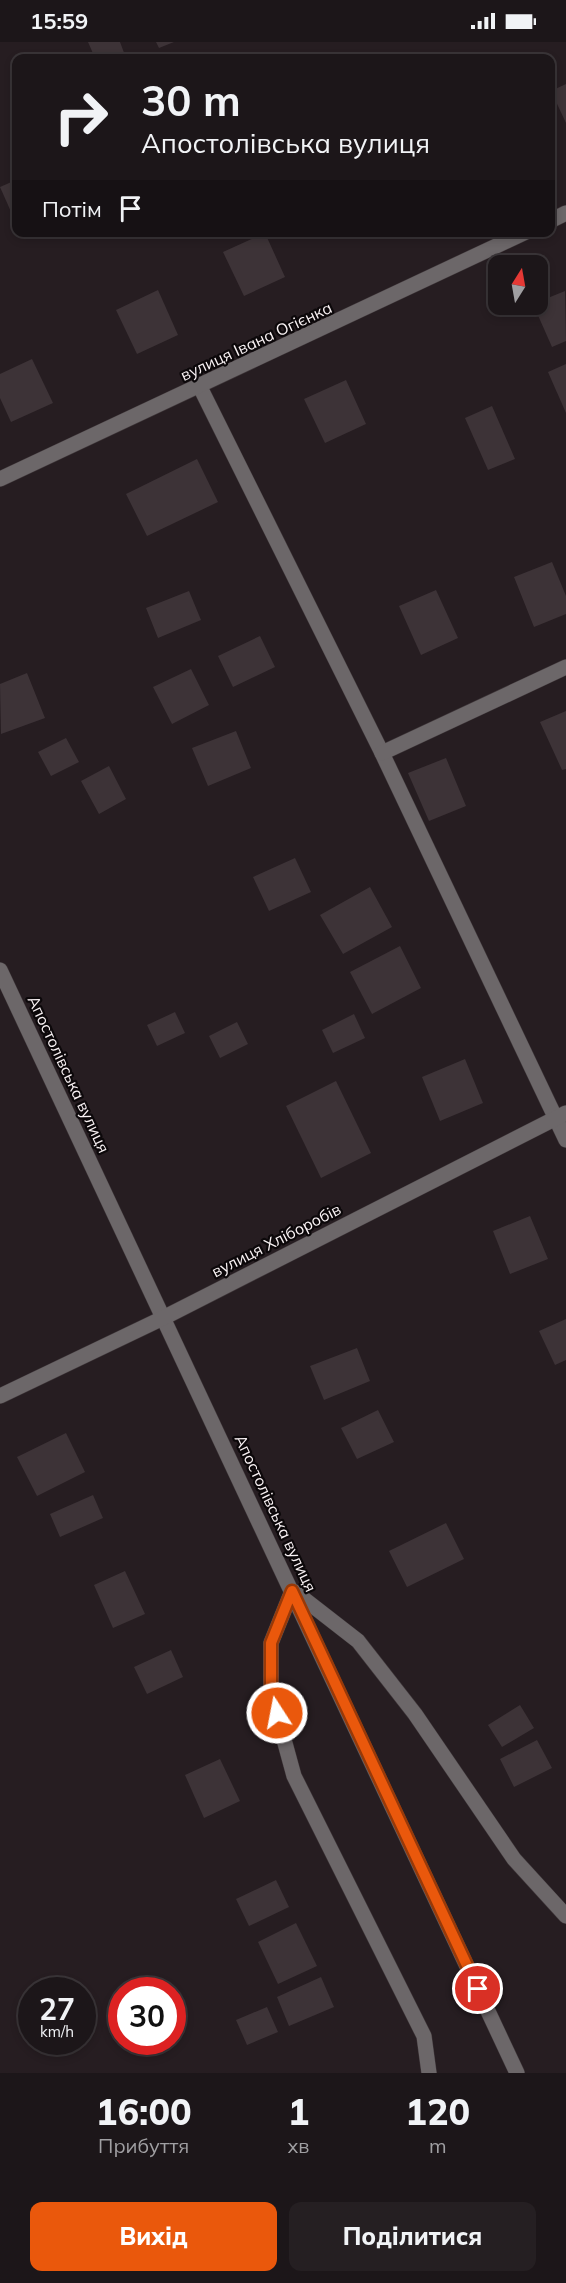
<!DOCTYPE html>
<html lang="uk">
<meta charset="utf-8">
<style>
:root{--surface:#1c1619;--page:#251f22;--text:#f1f3f6;--muted:#a09fa2;--line:#3a3538;--accent:#ea580c}
body{margin:0;font-family:Mulish,sans-serif;background:var(--page);color:var(--text);height:100vh;display:flex;flex-direction:column;font-size:22px;white-space:nowrap}
*{box-sizing:border-box;margin:0}
p{font-size:20px;color:var(--muted)}
.icon{flex:none;width:33px;height:33px;fill:none;stroke:currentColor;stroke-width:2;stroke-linecap:round;stroke-linejoin:round}
.map{position:relative;height:2031px;overflow:hidden}
.drawer{display:flex;flex-direction:column;background:var(--surface);flex:1}
.drawer>*{flex:none}
.top-card{position:absolute;left:12px;top:12px;width:543px;height:183px;border-radius:12px;box-shadow:0 3px 9px #0003,0 0 0 2px var(--line);background:#1c1619;color:var(--text);overflow:hidden}
.needle{width:39px;rotate:11deg}
.buttons{position:absolute;left:488px;top:213px;display:grid;gap:12px}
.buttons a{display:grid;place-items:center;width:60px;height:60px;border-radius:12px;background:var(--surface);box-shadow:0 3px 9px #0003,0 0 0 2px var(--line);font-size:30px}
.speed{position:absolute;left:18px;top:1935px;display:flex;gap:12px;font-size:30px;font-weight:700;text-align:center}
.speed>*{display:grid;place-content:center;width:78px;height:78px;border-radius:50%;background:var(--surface);box-shadow:0 3px 9px #0003,0 0 0 2px var(--line);line-height:1}
.speed small{font-size:15px;font-weight:400}
.speed .limit{border:9px solid #d22;background:#fff;color:#111}
.pin{position:absolute;display:grid;place-items:center;width:51px;height:51px;color:#fff;margin:-26px;border:3px solid #fff;border-radius:50%;box-shadow:0 2px 6px #0007}
.me{position:absolute;width:66px;margin:-33px;rotate:349deg;stroke-linejoin:round;filter:drop-shadow(0 0 4px #0008)}
.turn{display:flex;align-items:center;gap:21px;height:126px;padding:0 30px;font-size:27px}
.turn .icon{width:78px;height:78px;stroke-width:2.5}
.turn b{display:block;font-size:42px;line-height:51px}
.then{display:flex;align-items:center;height:57px;padding:0 30px;background:#0003;gap:12px;font-size:22px}
.eta{display:flex;justify-content:space-evenly;align-items:center;height:102px;text-align:center}
.eta b{font-size:36px;font-weight:800;line-height:42px}
.primary-button{display:flex;gap:12px;margin-top:auto;padding:12px 30px}
.primary-button a{flex:1;height:69px;border-radius:12px;background:var(--accent);color:#fff;font-size:24px;font-weight:800;line-height:69px;text-align:center}
.primary-button a+a{background:var(--page);color:var(--text)}
.status{display:flex;justify-content:space-between;align-items:center;height:42px;padding:0 30px;background:var(--surface);direction:ltr}
.status svg{height:16px;fill:currentColor}
.map>svg:first-child{display:block}
</style>
<div class="status"><b>15:59</b><svg viewBox="0 0 49 12"><path d="M0 12V9h3v3zM5 12V6h3v6zM10 12V3h3v9zM15 12V0h3v12zM26 1h20v11H26zM47 4h2v5h-2z"/></svg></div>
<div class="map">
<svg width="566" height="2031" viewBox="0 0 566 2031">
<rect width="100%" height="100%" fill="#261d21"/>
<!-- building -->
<g fill="#3d3337">
<polygon points="88,0 120,0 126,16 95,16"/>
<polygon points="156,0 174,0 159,6"/>
<polygon points="566,42 566,81 551,49"/>
<polygon points="16,138 16,181 0,145"/>
<polygon points="265,191 285,235 244,254 223,210"/>
<polygon points="158,248 178,293 137,312 116,268"/>
<polygon points="565,249 566,299 552,305 533,262"/>
<polygon points="32,317 53,361 11,380 0,356 0,332"/>
<polygon points="566,322 566,371 548,330"/>
<polygon points="346,338 366,382 325,401 304,357"/>
<polygon points="492,364 515,417 488,428 465,376"/>
<polygon points="197,417 218,460 147,494 126,452"/>
<polygon points="552,520 566,554 566,572 534,585 514,535"/>
<polygon points="436,548 458,596 421,613 399,564"/>
<polygon points="189,549 201,578 158,596 146,566"/>
<polygon points="260,594 275,625 233,645 218,614"/>
<polygon points="191,627 209,663 172,682 153,645"/>
<polygon points="27,631 45,676 1,692 0,642"/>
<polygon points="566,669 566,727 562,728 540,680"/>
<polygon points="236,689 251,726 208,744 192,706"/>
<polygon points="66,696 79,720 51,734 38,710"/>
<polygon points="446,716 466,764 429,779 408,731"/>
<polygon points="109,724 126,757 99,772 81,739"/>
<polygon points="295,816 311,850 269,869 253,835"/>
<polygon points="370,845 392,885 343,912 320,873"/>
<polygon points="400,904 421,946 372,972 350,930"/>
<polygon points="175,970 185,991 157,1004 147,983"/>
<polygon points="354,972 365,996 333,1011 322,988"/>
<polygon points="237,980 248,1002 220,1016 209,994"/>
<polygon points="465,1017 483,1061 440,1079 422,1035"/>
<polygon points="336,1039 371,1111 321,1136 286,1064"/>
<polygon points="530,1174 548,1217 510,1232 493,1189"/>
<polygon points="566,1277 566,1318 555,1323 539,1289"/>
<polygon points="357,1306 370,1339 324,1358 310,1324"/>
<polygon points="378,1368 394,1400 357,1417 341,1386"/>
<polygon points="66,1391 85,1430 37,1454 17,1415"/>
<polygon points="93,1453 103,1476 60,1495 50,1472"/>
<polygon points="446,1481 464,1517 407,1545 389,1509"/>
<polygon points="125,1529 145,1572 113,1586 94,1543"/>
<polygon points="171,1608 183,1635 147,1652 134,1625"/>
<polygon points="520,1663 534,1686 502,1705 488,1683"/>
<polygon points="537,1698 552,1726 514,1745 500,1717"/>
<polygon points="220,1717 240,1759 204,1776 185,1733"/>
<polygon points="276,1838 289,1865 249,1884 236,1857"/>
<polygon points="296,1881 317,1924 278,1942 258,1900"/>
<polygon points="321,1935 334,1965 289,1984 277,1955"/>
<polygon points="267,1965 278,1990 247,2003 236,1978"/>
</g>
<g fill="none" stroke-linecap="round" stroke-linejoin="round">
<!-- minor casing -->
<g stroke="#3f373a" stroke-width="16">
<g id="minor">
<polyline points="550,179 566,171"/>
<polyline points="200,345 382,711 566,1098"/>
<polyline points="0,437 526,190"/>
<polyline points="382,711 566,625"/>
<polyline points="0,928 517,2031"/>
<polyline points="0,1354 163,1276 566,1071"/>
<polyline points="292,1549 271,1601 271,1650 294,1734 424,1994 429,2031"/>
<polyline points="295,1550 358,1599 415,1672 514,1817 566,1874"/>
</g>
</g>
<!-- minor -->
<use href="#minor" stroke="#6c6769" stroke-width="15"/>
</g>
<g fill="none" stroke-linecap="round" stroke-linejoin="round">
<!-- route casing -->
<g stroke="#983908" stroke-width="15">
<polyline id="route" points="277,1671 271,1650 271,1601 292,1549 478,1947"/>
</g>
<!-- route -->
<use href="#route" stroke="#ea580c" stroke-width="10"/>
</g>
<g text-anchor="middle" dominant-baseline="central" stroke-width="4.5" stroke-linejoin="round" paint-order="stroke">
<!-- street labels -->
<g font-size="16" fill="#faf3f5" stroke="#0c080a">
<text transform="translate(256 299) rotate(-25)">вулиця Івана Огієнка</text>
<text transform="translate(69 1032) rotate(65)">Апостолівська вулиця</text>
<text transform="translate(276 1198) rotate(-27)">вулиця Хліборобів</text>
<text transform="translate(276 1471) rotate(65)">Апостолівська вулиця</text>
</g>
</g>
</svg>
<div class="buttons">
<a><svg class="needle" viewBox="-14 -14 28 28"><path d="M0-13l5 13h-10z" fill="#e53935"/><path d="M0 13l5-13h-10z" fill="#a09fa2"/></svg></a>
</div>
<div class="speed"><div>27<small>km/h</small></div><div class="limit">30</div></div>
<div class="pin" style="left:478px;top:1947px;background:#d93025"><svg class="icon" aria-label="arrive" viewBox="0 0 24 24"><path d="M6 21V4h12l-3 4 3 4H6"/></svg></div>
<svg class="me" style="left:277px;top:1671px" viewBox="-20 -20 40 40"><circle r="17" fill="#ea580c" stroke="#fff" stroke-width="3"/><path d="M0-11L8 9 0 5-8 9z" fill="#fff"/></svg>
<div class="top-card">
<div class="turn"><svg class="icon" aria-label="right" viewBox="0 0 24 24"><path d="M7 20v-9h11M14 6l5 5-5 5"/></svg><div><b>30 m</b>Апостолівська вулиця</div></div>
<div class="then">Потім<svg class="icon" aria-label="arrive" viewBox="0 0 24 24"><path d="M6 21V4h12l-3 4 3 4H6"/></svg></div>
</div>
</div>
<section class="drawer">
<div class="eta">
<div><b>16:00</b><p>Прибуття</p></div>
<div><b>1</b><p>хв</p></div>
<div><b>120</b><p>m</p></div>
</div>
<div class="primary-button"><a>Вихід</a><a>Поділитися</a></div>
</section>
